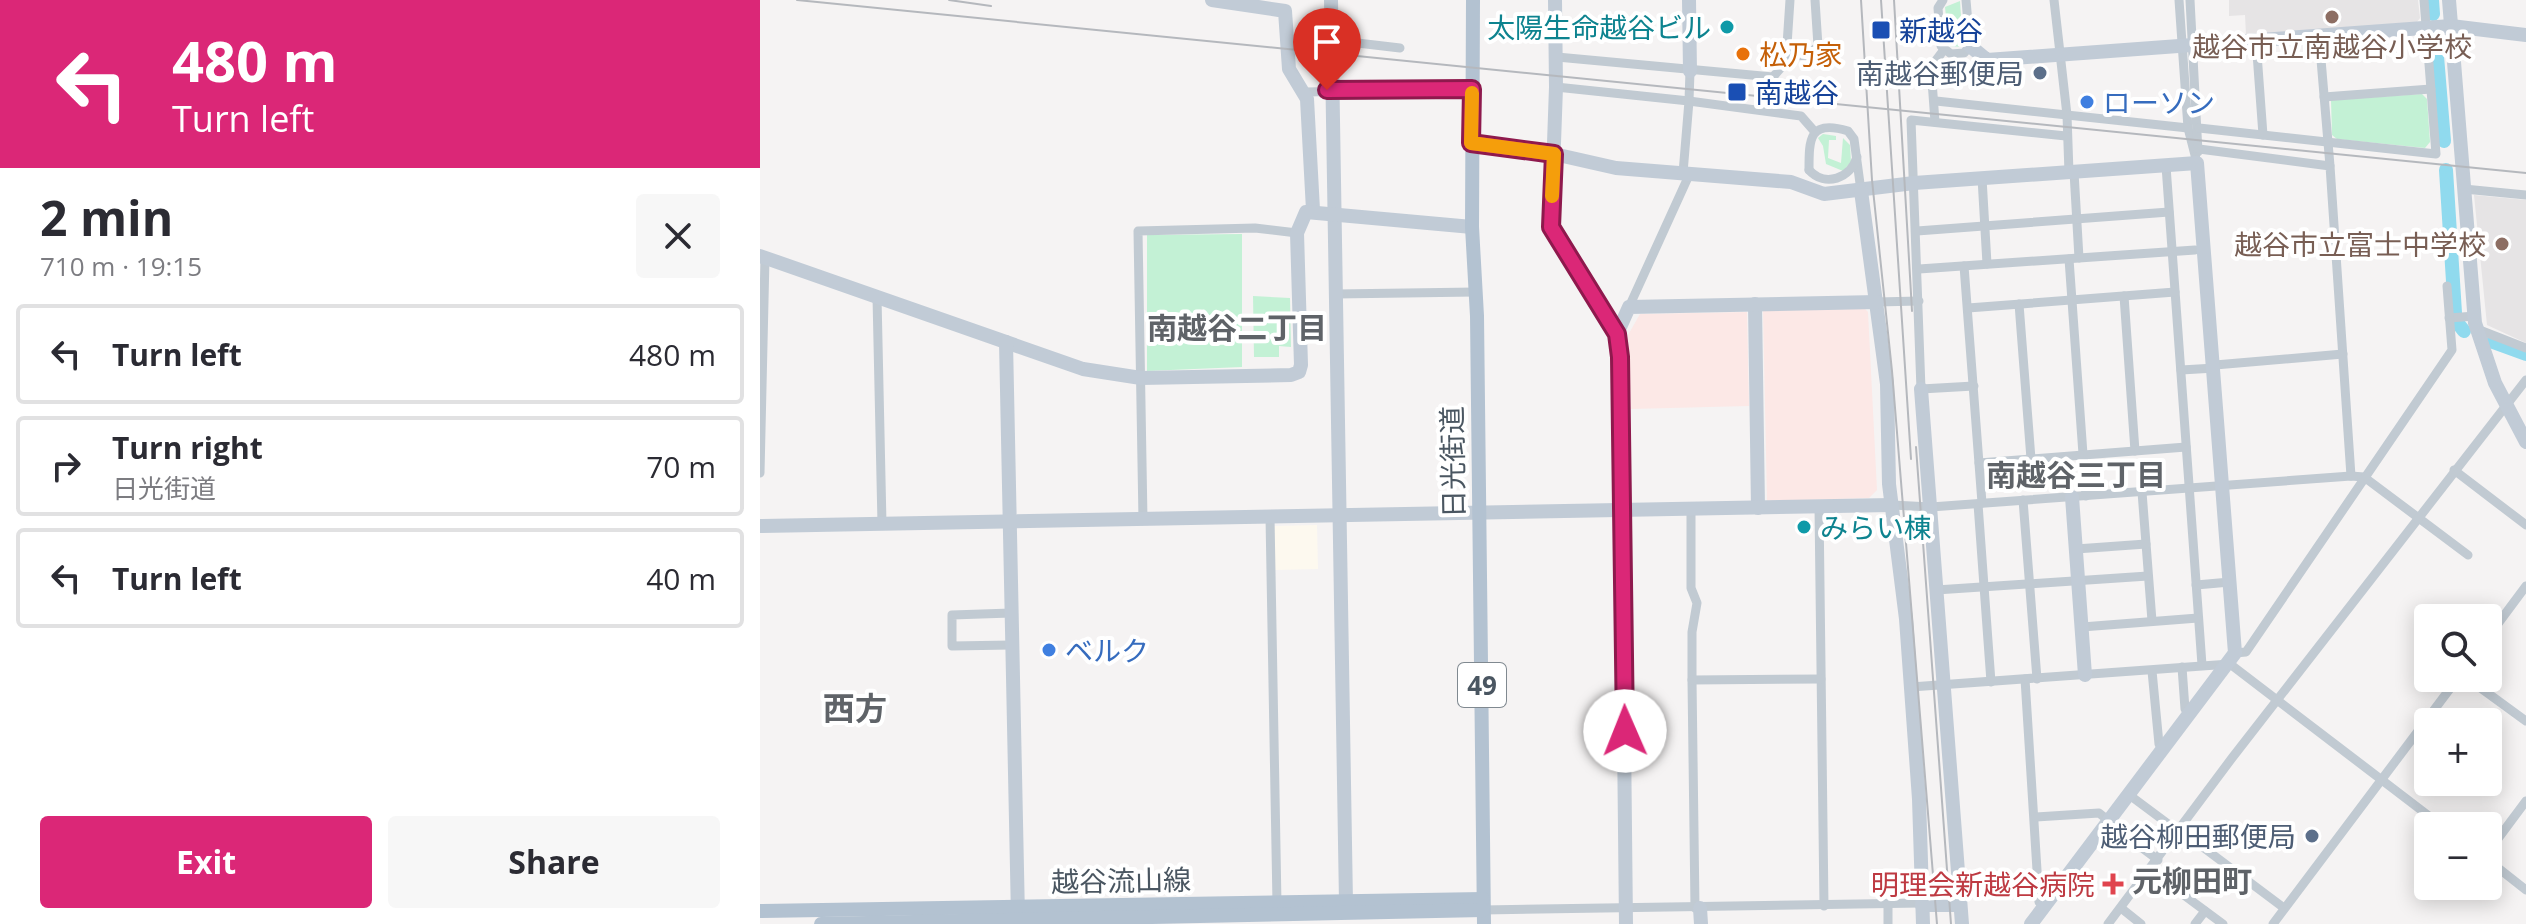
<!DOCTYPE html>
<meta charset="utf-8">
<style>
:root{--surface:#fff;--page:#f7f7f7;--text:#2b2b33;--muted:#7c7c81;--line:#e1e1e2;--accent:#db2777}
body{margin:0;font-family:"Open Sans","Noto Sans JP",sans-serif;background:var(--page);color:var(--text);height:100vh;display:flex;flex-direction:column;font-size:30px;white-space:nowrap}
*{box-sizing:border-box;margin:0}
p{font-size:26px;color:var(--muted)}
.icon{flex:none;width:44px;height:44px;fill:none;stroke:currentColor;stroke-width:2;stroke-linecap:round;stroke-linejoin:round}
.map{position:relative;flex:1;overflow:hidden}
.panel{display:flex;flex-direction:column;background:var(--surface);width:760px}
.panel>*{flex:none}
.top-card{background:#db2777;color:#fff;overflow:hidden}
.fabs{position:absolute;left:1654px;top:604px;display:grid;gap:16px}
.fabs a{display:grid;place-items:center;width:88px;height:88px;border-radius:8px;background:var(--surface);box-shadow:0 4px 20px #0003;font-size:40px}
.pin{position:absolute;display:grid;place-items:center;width:68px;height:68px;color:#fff;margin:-82px -34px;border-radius:50% 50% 50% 0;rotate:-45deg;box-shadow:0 0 8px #0007}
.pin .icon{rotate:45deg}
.me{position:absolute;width:88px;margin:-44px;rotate:359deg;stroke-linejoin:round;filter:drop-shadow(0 0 6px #0008)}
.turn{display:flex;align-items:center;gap:28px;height:168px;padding:0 40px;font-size:36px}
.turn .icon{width:104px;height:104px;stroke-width:2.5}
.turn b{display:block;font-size:56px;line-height:68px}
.round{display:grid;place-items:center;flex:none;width:84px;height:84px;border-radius:8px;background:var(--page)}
.headline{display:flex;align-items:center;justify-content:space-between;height:136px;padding:0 40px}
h1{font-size:48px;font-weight:700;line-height:60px}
.button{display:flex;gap:16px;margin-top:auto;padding:16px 40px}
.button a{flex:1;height:92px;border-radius:8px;background:var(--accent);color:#fff;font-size:32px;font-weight:700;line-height:92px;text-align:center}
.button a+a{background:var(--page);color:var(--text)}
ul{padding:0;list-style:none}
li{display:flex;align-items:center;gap:24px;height:100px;margin:0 16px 12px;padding:0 24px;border:4px solid var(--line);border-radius:8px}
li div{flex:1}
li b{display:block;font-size:30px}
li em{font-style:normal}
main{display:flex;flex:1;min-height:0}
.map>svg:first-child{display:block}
</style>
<main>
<section class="panel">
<div class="top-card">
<div class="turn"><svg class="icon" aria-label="left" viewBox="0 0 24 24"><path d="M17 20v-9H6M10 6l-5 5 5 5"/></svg><div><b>480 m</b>Turn left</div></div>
</div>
<div class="headline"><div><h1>2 min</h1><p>710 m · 19:15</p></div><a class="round"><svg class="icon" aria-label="close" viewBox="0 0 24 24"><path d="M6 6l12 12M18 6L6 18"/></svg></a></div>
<ul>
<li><svg class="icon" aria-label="left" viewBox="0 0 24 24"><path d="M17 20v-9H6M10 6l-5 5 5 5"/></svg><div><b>Turn left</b></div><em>480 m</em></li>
<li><svg class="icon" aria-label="right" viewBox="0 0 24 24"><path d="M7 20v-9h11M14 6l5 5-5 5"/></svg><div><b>Turn right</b><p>日光街道</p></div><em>70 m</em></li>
<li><svg class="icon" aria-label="left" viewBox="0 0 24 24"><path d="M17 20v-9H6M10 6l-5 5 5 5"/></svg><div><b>Turn left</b></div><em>40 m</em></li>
</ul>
<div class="button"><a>Exit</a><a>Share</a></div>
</section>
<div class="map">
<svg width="1766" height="924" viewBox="0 0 1766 924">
<rect width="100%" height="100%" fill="#f5f3f3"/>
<!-- commercial -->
<polygon fill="#fdf9ef" points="557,525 558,569 515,570 514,526"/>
<!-- education -->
<g fill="#e6e4e5">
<polygon points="1469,0 1658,0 1660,18 1657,22 1486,35 1485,15 1469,16"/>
<polygon points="1714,195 1766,200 1766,343 1727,325"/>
</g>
<!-- medical -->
<g fill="#fce8e6">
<polygon points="1103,307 1108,312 1117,490 1109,498 1007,501 1003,310"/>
<polygon points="987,312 989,406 871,409 868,335 880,314"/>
</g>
<!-- green -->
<g fill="#c3f1d5">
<polygon points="1200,1 1203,47 1189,46 1185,7"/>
<polygon points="1662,94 1667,99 1670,142 1665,148 1577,139 1572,135 1571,100"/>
<polygon points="1063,134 1076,136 1076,140 1069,140 1068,158 1081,163 1083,138 1090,145 1091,162 1083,171 1066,164 1063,146 1058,138"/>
<polygon points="482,234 482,367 387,371 387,235"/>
<polygon points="493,296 530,298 531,347 519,346 519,357 494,357"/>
</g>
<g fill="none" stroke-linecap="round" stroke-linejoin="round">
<!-- river -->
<g stroke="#90daee" stroke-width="14">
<polyline points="1672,0 1673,14"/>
<polyline points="1676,44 1684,141"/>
<polyline points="1686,170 1695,313"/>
<polyline points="1696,321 1704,331"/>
<polyline points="1733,342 1766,354"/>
</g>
<!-- street -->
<g stroke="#c1cad2" stroke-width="9">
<polyline points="1030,0 1027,45 1035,56 1048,55 1058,46 1055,0"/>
<polyline points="1183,0 1178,8 1181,46 1191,54 1204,53 1210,46 1206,0"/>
<polyline points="1294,0 1307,115 1309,173"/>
<polyline points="1419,0 1428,128 1437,163"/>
<polyline points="1430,0 1438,152"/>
<polyline points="1559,36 1570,166"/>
<polyline points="572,40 640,48"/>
<polyline points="1496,40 1503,135"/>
<polyline points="797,57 1013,77 1032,55"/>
<polyline points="796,87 929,101 930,71"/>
<polyline points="545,92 712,89"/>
<polyline points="1564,97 1671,89"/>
<polyline points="1176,101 1428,128"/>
<polyline points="1175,122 1171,67 1183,51"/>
<polyline points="1439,128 1676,154 1664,0"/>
<polyline points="711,143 794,154"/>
<polyline points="1439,149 1570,166 1591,476"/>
<polyline points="1406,166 1442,665"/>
<path d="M 1049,170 C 1049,139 1049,119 1088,131 L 1094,139 L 1101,191"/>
<path d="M 1049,170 C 1065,188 1091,178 1097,157"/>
<polyline points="1314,172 1319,258"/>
<polyline points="923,173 929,101 1041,116 1055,132"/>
<polyline points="1222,178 1227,264"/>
<polyline points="1704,189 1766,195"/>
<polyline points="1157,231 1409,212"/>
<polyline points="1309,259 1326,496"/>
<polyline points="1204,266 1222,503"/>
<polyline points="1159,269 1435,250"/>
<polyline points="576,294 715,292"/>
<polyline points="1364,296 1375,451"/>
<polyline points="117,297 122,524"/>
<polyline points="1117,302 1159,301"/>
<polyline points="1259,304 1271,459"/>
<polyline points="869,307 930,173"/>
<polyline points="1208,308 1415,292"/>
<polyline points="1689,318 1715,316"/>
<polyline points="1717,329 1766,348"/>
<polyline points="1455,365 1583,354"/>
<polyline points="1421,370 1455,368"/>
<polyline points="1214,386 1161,389 1151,120 1306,136"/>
<polyline points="1219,463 1426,447"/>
<polyline points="1694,470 1766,525"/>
<polyline points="0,473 5,258"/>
<polyline points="1382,492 1392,621"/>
<polyline points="1263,500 1277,679"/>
<polyline points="1218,504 1231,682"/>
<polyline points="1132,505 1171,507 1591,476 1604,477 1708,555"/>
<polyline points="1059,507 1064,906"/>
<polyline points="931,509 931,588 937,603 932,632 932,680 935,908"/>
<polyline points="510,517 517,904"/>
<polyline points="383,520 378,231 495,228 537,233"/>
<polyline points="1316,549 1386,544"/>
<polyline points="1436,585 1470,582"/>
<polyline points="1176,590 1388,576"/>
<polyline points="251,613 192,615 192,646 251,645"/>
<polyline points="1322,627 1438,618"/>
<polyline points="1728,637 1766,586"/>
<polyline points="1475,653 1486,652 1692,350 1687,286"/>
<polyline points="1422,667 1425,709 1429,714"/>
<polyline points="1392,671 1399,744 1403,750"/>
<polyline points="1707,678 1766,721"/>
<polyline points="1265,679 1279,902 1285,906"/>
<polyline points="932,680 1061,679"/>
<polyline points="1151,687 1470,664 1682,826"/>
<polyline points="1368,794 1419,832"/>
<polyline points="1276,817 1339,813 1349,821"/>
<polyline points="1348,822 1398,860"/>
<polyline points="1420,830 1524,908"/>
<polyline points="1728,852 1766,801"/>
<polyline points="1728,860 1766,890"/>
<polyline points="1390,870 1463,924"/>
<polyline points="1128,905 1128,924"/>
<polyline points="1361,908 1381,924"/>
<polyline points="723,910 1161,903"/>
<polyline points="1348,924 1472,758 1766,380"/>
<polyline points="1435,924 1445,911"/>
<polyline points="1513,924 1698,678"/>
</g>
<!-- secondary -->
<g stroke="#c1cbd6" stroke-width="14">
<polyline points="452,0 525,11 529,69 547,99 553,210"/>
<polyline points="571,0 586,903"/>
<polyline points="795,0 796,87 791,227 857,334 860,357 866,924"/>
<polyline points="929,0 930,71"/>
<polyline points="1689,0 1715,323 1735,383 1766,442"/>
<polyline points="1210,46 1227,60 1691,26 1766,35"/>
<polyline points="794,154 856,168 1031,182 1064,194 1154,183 1437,163 1475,653 1271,924"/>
<polyline points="1101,191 1127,384 1129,484 1146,619 1159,799 1163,924"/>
<polyline points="0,256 323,369 381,378 531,375 539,372 541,365 537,233 546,212 712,227"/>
<polyline points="995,304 998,508"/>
<polyline points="857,334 869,307 1117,302"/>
<polyline points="246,342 258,917"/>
<polyline points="1161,389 1202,924"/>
<polyline points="1312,497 1325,675"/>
<polyline points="0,526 1132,505"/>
<polyline points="1162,905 1200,905"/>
<polyline points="940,908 941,924"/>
</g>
<!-- primary -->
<g stroke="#b3c2d1" stroke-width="14">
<polyline points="713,0 712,227 717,316 724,924"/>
<polyline points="0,911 723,899"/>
<polyline points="61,924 723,910"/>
</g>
<!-- rail -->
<g stroke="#b5b8bd" stroke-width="2">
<polyline points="37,0 1766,173"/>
<polyline points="189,0 231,6"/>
<polyline points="1101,0 1112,180 1132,371 1177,924"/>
<polyline points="1121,0 1151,459"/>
<polyline points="1134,0 1152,311"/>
<polyline points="1156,447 1191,924"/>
</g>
</g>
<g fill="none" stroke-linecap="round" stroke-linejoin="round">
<!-- route casing -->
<g stroke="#8e194d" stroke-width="20">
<polyline id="route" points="567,90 712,89 711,143 794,154 791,227 857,334 860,357 865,731"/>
</g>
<!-- route -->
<use href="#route" stroke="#db2777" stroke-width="14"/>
<!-- slow -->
<polyline stroke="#f59e0b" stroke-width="14" points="712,93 711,143 794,154 792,196"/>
</g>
<!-- markers -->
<g fill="#8d6e63" stroke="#fff" stroke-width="3">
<circle cx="1572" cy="17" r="8"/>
<circle cx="1742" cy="244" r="8"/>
</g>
<g fill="#0f9aa8" stroke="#fff" stroke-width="3">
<circle cx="967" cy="27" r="8"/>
<circle cx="1044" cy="527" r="8"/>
</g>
<g fill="#1a4fb4" stroke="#fff" stroke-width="3">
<rect x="1111" y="20" width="20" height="20" rx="4"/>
<rect x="967" y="82" width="20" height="20" rx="4"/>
</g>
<circle fill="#e8710a" stroke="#fff" stroke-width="3" cx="983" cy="54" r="8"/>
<g fill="#5c6f8a" stroke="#fff" stroke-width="3">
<circle cx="1280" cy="73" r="8"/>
<circle cx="1552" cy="836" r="8"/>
</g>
<g fill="#3f7fe0" stroke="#fff" stroke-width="3">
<circle cx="1327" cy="102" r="8"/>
<circle cx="289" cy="650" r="8"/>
</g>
<path fill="#e0444e" stroke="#fff" stroke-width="3" d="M1349 872h8v8h8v8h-8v8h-8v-8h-8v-8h8z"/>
<g text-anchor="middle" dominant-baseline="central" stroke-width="8" stroke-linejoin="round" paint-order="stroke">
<!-- shield labels -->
<rect fill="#fff" stroke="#808990" stroke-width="2" x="698" y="663" width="48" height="44" rx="6"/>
<g font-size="26" font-weight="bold" fill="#4a5661">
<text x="722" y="685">49</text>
</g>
<!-- culture labels -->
<g font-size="28" fill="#0d838f" stroke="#fff" text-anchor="end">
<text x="951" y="27">太陽生命越谷ビル</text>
<text x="1060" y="527" text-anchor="start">みらい棟</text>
</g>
<!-- transit labels -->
<g font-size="28" fill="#164399" stroke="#fff" text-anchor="start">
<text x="1139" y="30">新越谷</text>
<text x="995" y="92">南越谷</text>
</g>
<!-- education labels -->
<g font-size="28" fill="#785e54" stroke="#fff">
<text x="1572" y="46">越谷市立南越谷小学校</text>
<text x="1726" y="244" text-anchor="end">越谷市立富士中学校</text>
</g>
<!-- food labels -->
<g font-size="28" fill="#c56008" stroke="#fff" text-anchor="start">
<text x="999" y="54">松乃家</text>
</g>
<!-- service labels -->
<g font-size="28" fill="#4e5e75" stroke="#fff" text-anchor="end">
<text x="1264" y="73">南越谷郵便局</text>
<text x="1536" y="836">越谷柳田郵便局</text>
</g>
<!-- shop labels -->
<g font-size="28" fill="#366cbe" stroke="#fff" text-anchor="start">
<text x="1343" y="102">ローソン</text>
<text x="305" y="650">ベルク</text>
</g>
<!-- street labels -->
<g font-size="28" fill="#4a5661" stroke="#fff">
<text transform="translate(692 462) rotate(-91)">日光街道</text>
<text transform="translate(361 880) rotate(-1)">越谷流山線</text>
</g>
<!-- health labels -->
<g font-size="28" fill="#be3a42" stroke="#fff" text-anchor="end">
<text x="1335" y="884">明理会新越谷病院</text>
</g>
<!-- neighbourhood labels -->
<g font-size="30" font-weight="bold" fill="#5f6368" stroke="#fff">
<text x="477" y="327">南越谷二丁目</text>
<text x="1316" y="474">南越谷三丁目</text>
<text x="1432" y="880">元柳田町</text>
</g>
<!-- quarter labels -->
<g font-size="32" font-weight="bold" fill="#5f6368" stroke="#fff">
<text x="95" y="707">西方</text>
</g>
</g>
</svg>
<div class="fabs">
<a><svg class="icon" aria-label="search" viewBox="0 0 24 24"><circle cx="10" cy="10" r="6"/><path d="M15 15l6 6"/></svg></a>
<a>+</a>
<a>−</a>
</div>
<div class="pin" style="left:567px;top:90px;background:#d93025"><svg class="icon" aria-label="arrive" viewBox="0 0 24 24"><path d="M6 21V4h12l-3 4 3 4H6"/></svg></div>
<svg class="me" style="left:865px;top:731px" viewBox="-20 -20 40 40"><circle r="19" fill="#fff"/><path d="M0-13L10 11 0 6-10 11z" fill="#db2777"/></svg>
</div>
</main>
